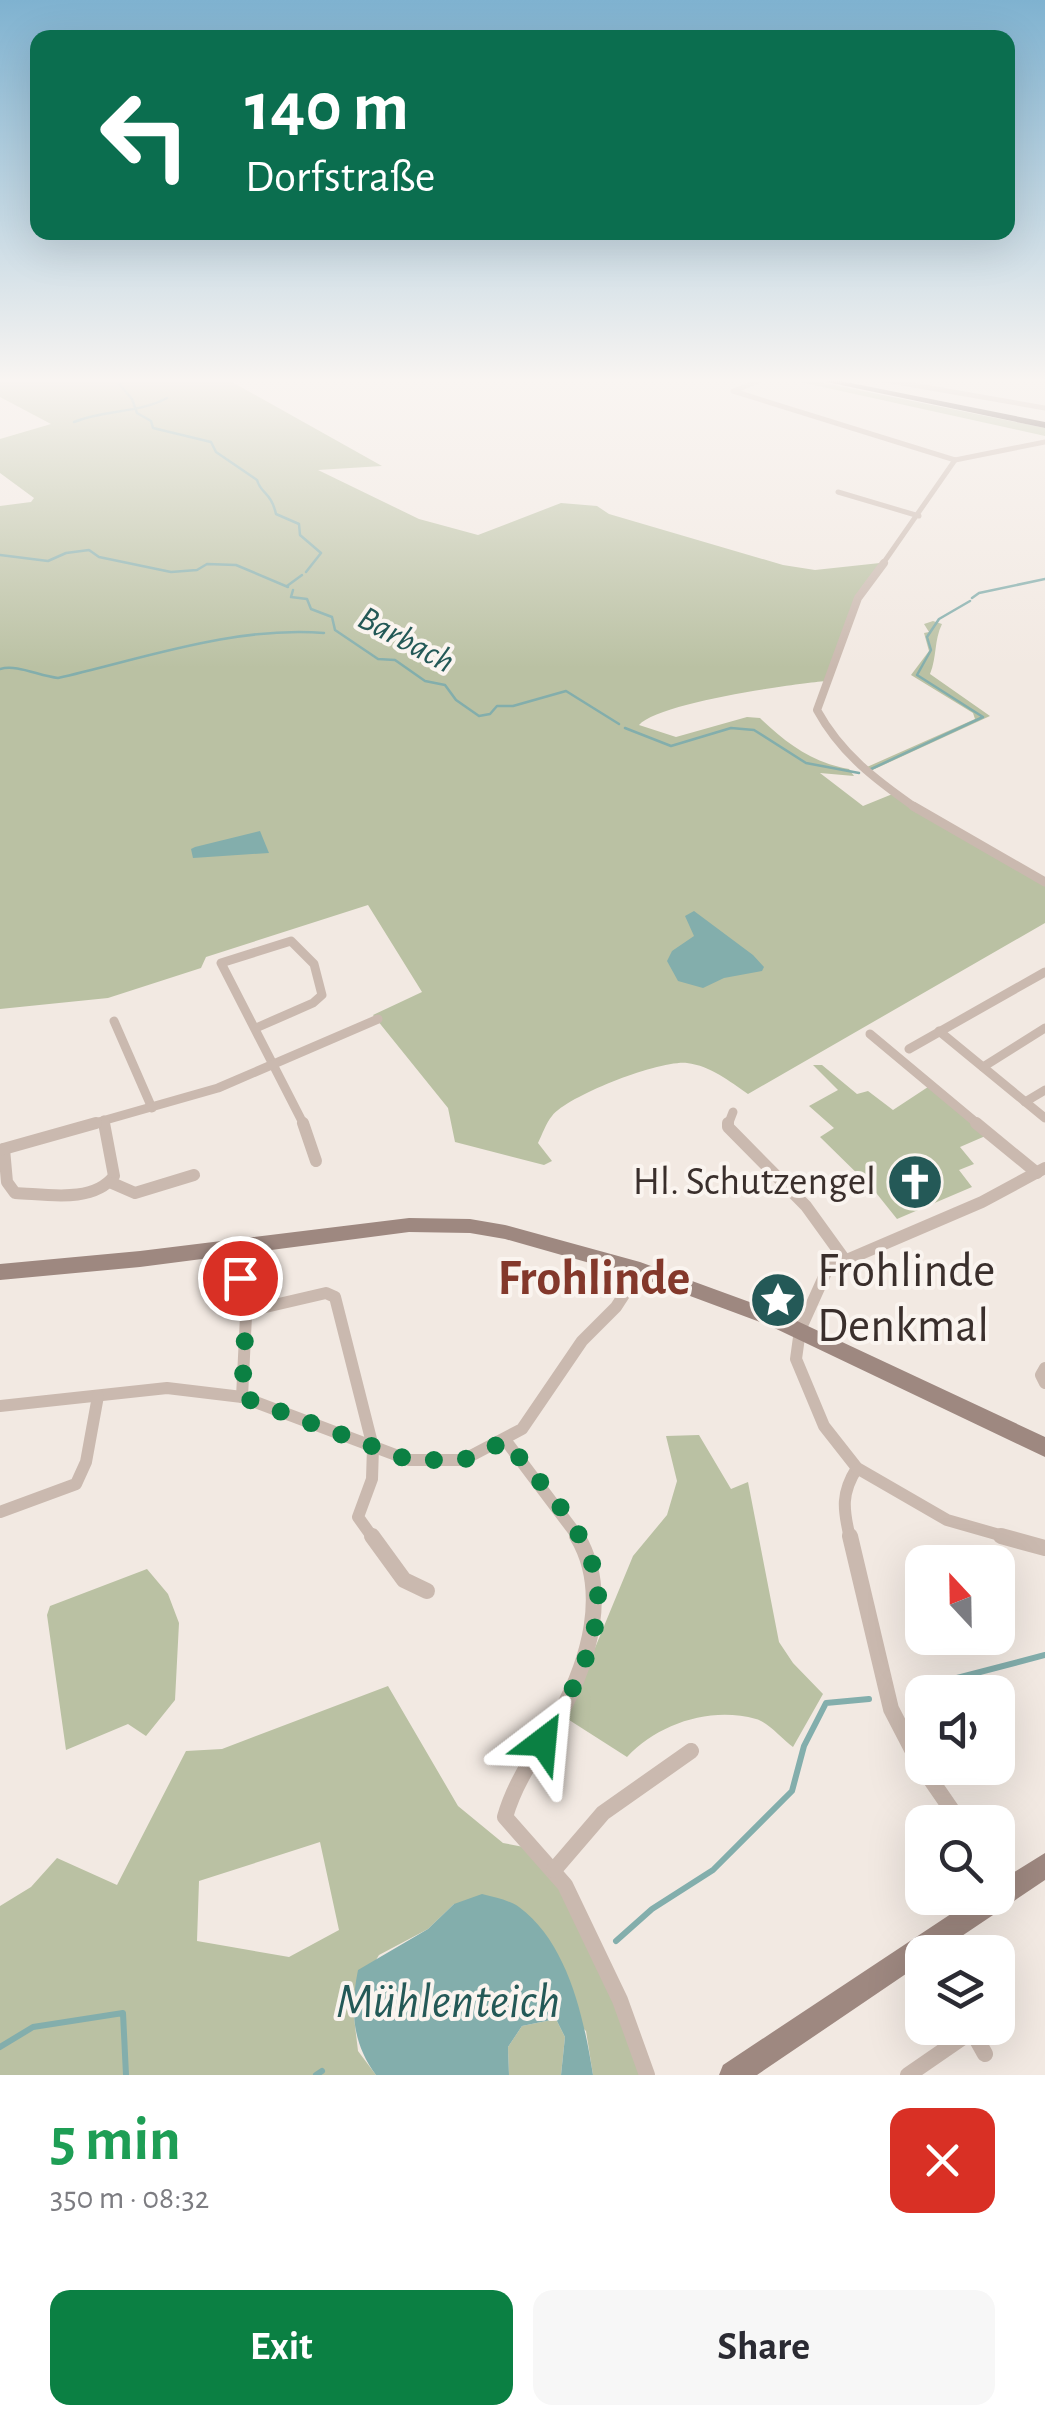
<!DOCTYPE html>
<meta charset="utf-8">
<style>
:root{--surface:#fff;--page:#f7f7f7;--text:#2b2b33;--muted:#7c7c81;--accent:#0b8043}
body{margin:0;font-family:"Alegreya Sans",sans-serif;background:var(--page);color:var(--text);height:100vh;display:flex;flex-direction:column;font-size:38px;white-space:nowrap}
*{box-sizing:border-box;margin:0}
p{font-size:32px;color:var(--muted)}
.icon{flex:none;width:55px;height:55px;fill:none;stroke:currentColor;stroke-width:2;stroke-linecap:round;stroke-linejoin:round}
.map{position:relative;height:2075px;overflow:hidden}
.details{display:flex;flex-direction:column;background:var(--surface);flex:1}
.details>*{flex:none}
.banner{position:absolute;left:30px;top:30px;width:985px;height:210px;border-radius:20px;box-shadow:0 10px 40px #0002;background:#0b6e4f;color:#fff;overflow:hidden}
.needle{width:65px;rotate:338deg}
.fabs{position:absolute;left:905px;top:1545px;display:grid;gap:20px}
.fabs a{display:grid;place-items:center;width:110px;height:110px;border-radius:20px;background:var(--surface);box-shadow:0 10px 40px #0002;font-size:50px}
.pin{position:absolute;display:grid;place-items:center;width:85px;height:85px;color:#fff;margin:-42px;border:5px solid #fff;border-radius:50%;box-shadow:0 2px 10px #0007}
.me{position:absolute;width:110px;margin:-55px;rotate:29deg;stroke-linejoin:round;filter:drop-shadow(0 0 8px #0008)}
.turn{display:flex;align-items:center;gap:35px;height:210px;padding:0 50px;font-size:45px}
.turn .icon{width:130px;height:130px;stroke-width:2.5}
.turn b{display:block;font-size:70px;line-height:85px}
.round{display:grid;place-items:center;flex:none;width:105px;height:105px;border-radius:20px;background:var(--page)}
.summary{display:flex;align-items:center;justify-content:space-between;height:170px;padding:0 50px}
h1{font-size:60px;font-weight:600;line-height:75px;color:#1e9e55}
.button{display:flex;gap:20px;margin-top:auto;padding:20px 50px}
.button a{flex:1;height:115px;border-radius:20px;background:var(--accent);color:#fff;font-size:40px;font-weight:600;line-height:115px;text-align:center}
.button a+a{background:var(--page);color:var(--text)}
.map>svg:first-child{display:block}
</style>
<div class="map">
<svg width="1045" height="2075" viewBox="0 0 1045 2075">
<rect width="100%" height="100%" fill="#f2e9e2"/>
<!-- green -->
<g fill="#bac1a3" fill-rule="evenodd">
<path d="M 0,378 L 225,378 L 382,466 L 318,470 L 419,519 L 478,535 L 561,503 L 597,506 L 609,514 L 783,565 L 815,570 L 880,563 L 861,588 L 826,681 C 792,684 658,703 639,725 L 676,737 L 747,717 L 760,718 C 786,743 813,763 849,769 L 854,776 L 820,773 L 863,806 L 895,793 L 1045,882 L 1045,923 L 748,1094 C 729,1081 711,1066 687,1063 C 660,1060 569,1095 552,1116 C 546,1123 542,1135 538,1143 L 552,1161 L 544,1165 L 455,1142 L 448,1108 L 373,1015 L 422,992 L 368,905 L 206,957 L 201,968 L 108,998 L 0,1009 L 0,506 L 31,502 L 34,498 L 0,473 L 0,439 L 51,424 L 0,397 Z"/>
<polygon points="782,378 799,378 1045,428 1045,436"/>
<path d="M 933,621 L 942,624 C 934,640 937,657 930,674 L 990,716 L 866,773 L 867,767 L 975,719 L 973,713 L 911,675 L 929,651 L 924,633 L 929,632 L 924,624 Z"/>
<polygon points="813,1065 822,1065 857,1094 868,1091 893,1110 931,1085 990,1134 960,1147 974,1164 959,1170 972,1187 897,1219 873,1189 820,1137 834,1128 809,1106 838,1090"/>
<path d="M 699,1435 L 731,1489 L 748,1482 L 779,1642 L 793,1663 L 823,1694 L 793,1747 C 782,1739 768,1722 756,1719 C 710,1706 658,1724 627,1757 L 566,1718 L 633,1556 L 667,1515 L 677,1481 L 666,1436 Z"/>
<polygon points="147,1569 168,1594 179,1623 175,1700 146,1736 128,1724 66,1750 47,1615 50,1606"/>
<path d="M 388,1686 L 458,1806 L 503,1843 L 534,1849 L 554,1870 L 647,2075 L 593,2075 L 586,2031 L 454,1904 L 428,1929 L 379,1955 L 352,2000 L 358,2051 L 376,2075 L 0,2075 L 0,1906 L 31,1887 L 57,1858 L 117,1885 L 186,1751 L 222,1749 ZM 320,1842 L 339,1930 L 289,1957 L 197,1941 L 199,1881 Z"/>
<polygon points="556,2019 565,2037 561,2075 509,2075 508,2047 522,2026"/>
</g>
<!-- water -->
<g fill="#83aeac">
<polygon points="260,831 269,853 193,858 191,849 195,847"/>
<polygon points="694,911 753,955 764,967 762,971 724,978 703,988 678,981 667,961 672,951 694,936 685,916"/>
<path d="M 482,1894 C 494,1897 509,1900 519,1907 C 568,1943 584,2018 593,2075 L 561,2075 L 565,2037 L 556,2019 L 522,2026 L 508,2047 L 509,2075 L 376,2075 C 352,2043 350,2009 358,1970 L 428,1929 L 454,1904 Z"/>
</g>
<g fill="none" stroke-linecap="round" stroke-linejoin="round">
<!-- stream-far1 -->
<g stroke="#83aeac" stroke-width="2.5">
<path d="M 128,378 L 119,384 L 132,399 L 137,413 L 151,421 L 153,428 L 211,442 L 216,452 L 257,480 C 261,494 271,492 276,514 L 299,524 L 300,535 L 321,553 L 306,572"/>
<path d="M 74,422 C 105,409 137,414 167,398"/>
<polyline points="0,555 48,561 66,553 89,550 99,557 171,572 197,570 207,564 236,565 288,587"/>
<polyline points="287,586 302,575"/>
<polyline points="293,590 291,597 307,599 311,609 332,617 335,630 378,659 395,660 425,681 445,685 456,700 479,716 490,714 497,706 513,706 566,691 619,724"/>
<polyline points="972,598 979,593 1045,579"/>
<path d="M 0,669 C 17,664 39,676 58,678 C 145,658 234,626 324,633"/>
<polyline points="625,728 671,746 731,728 754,730 806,763 859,773"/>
<polyline points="869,770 983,717 917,675 931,650 927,637 939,619 970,601"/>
</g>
<!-- stream -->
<g stroke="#83aeac" stroke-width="6">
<polyline points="930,1685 1045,1655"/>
<polyline points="616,1941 652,1909 713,1870 792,1791 804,1746 826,1703 869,1699"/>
<polyline points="0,2047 33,2027 123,2013 126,2075"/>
<polyline points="316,2075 322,2071"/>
</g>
</g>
<!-- building -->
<polygon fill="#be6555" points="912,1166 917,1172 925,1168 933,1172 942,1188 919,1196 914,1190 897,1197 887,1184 904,1177 899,1171"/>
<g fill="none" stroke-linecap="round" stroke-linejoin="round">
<!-- street-far4 -->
<g stroke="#cab9af" stroke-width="5">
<polyline points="873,378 1045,408"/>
<polyline points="733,391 955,460"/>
<polyline points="734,391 765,378"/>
<polyline points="955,460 1045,442"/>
<polyline points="838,492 919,516"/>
<polyline points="882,565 955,460"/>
</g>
<!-- street-far3 -->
<path stroke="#cab9af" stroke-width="8" d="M 884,563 L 858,598 L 817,710 C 841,754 876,780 916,808"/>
<!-- street-far2 -->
<g stroke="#cab9af" stroke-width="9">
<polyline points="913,806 1045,882"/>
<polyline points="114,1021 152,1108"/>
<polyline points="256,1028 313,1003 322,995 314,964 291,941 221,963 304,1125"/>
<polyline points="939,1031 1045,1118"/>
<polyline points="870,1034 979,1125"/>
<polyline points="909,1049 1045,972"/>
<polyline points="983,1067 1045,1028"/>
<polyline points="1025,1102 1045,1090"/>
<polyline points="104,1120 105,1125"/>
<polyline points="88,1125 218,1088 378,1019"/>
<polyline points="728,1125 733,1112"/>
</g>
<!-- street-far1 -->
<g stroke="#cab9af" stroke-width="12">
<polyline points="303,1123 316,1161"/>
<polyline points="728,1123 728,1127 806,1206 845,1260"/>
<polyline points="976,1123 1037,1173"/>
<path d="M 4,1149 L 7,1182 L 15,1193 C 45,1194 93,1204 114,1176 L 104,1123"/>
<polyline points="0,1150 96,1123"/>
<polyline points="112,1183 135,1193 194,1175"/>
<polyline points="246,1316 257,1309 326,1293 335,1297 373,1447 372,1479 358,1517 373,1538"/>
<polyline points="1045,1368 1041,1375 1045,1383"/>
<polyline points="242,1397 246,1316 240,1305 240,1278 250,1276"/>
<polyline points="0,1406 167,1388 242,1397 409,1460 463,1460 522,1429 582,1341 616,1307 640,1270"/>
<polyline points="506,1441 579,1538"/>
<polyline points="0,1512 76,1484 86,1462 98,1396"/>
<path d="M 850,1538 C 843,1509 841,1493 857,1468"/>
<polyline points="1010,1538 947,1520 857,1468 824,1426 796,1359 800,1330 828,1268 982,1202 1045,1168"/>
</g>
<!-- street -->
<g stroke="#cab9af" stroke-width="16">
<polyline points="372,1536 404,1580 427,1591"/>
<path d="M 577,1536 C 610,1591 589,1661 560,1714 C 540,1748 516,1778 505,1817 L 565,1885 L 620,2000 L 647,2075"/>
<polyline points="850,1536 891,1709 918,1761 960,1822"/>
<polyline points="1001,1536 1045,1548"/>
<polyline points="554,1870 603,1813 691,1751"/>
<polyline points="971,2029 985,2054"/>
<polyline points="908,2075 972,2031"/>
</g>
<!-- secondary -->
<g fill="#9e8880" fill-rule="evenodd">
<polygon points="409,1218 470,1219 505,1225 640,1262 780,1313 1045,1437 1045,1457 768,1325 639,1277 505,1239 470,1233 409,1232 140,1267 0,1280 0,1264 140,1251"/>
<polygon points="1045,1853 1045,1880 938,1952 922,1952 922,1963 757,2075 719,2075 723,2065 975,1898 998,1898 998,1882"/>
</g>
<!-- highway -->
<polygon fill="#5a4944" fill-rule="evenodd" points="808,378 826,378 1045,422 1045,428"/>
</g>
<!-- sky -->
<linearGradient id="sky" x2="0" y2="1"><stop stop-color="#7fb2d0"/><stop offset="0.57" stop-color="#f9f5f2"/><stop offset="1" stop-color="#f9f5f2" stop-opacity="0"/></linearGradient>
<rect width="1045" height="668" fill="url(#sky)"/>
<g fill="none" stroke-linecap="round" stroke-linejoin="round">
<!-- route -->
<path stroke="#0b8043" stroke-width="18" stroke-dasharray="0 32.4" d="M 240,1278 L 240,1305 L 246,1316 L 242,1397 L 409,1460 L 463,1460 L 506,1441 C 538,1482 588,1528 597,1583 C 605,1635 569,1699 543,1742"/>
</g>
<!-- icons -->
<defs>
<g id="church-disc" transform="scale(2.875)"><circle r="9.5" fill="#245957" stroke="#faf4ef"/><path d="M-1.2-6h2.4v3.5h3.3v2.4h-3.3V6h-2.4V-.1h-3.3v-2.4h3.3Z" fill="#fff"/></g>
<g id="sight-disc" transform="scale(2.875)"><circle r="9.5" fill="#245957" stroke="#faf4ef"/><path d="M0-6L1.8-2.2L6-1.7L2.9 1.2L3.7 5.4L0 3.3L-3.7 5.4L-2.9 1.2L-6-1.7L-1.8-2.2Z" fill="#fff"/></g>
</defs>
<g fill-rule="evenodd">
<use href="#church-disc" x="915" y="1182"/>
<use href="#sight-disc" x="778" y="1300"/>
</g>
<g text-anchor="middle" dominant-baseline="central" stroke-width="8" stroke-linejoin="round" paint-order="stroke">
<!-- far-water labels -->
<g font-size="35" font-style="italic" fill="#245957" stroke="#faf4ef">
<text transform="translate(406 640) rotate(28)">Barbach</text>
</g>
<!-- poi labels -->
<g font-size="40" fill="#3a2f2c" stroke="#faf4ef" text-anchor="end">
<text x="876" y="1182">Hl. Schutzengel</text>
</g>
<!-- near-poi labels -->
<g font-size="48" fill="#3a2f2c" stroke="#faf4ef" text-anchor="start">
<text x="817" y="1272">Frohlinde<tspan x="817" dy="55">Denkmal</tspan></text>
</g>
<!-- district labels -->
<g font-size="50" font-weight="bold" fill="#83382b" stroke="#faf4ef">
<text x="594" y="1279">Frohlinde</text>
</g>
<!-- near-water labels -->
<g font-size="50" font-style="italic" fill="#245957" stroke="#faf4ef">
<text x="448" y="2002">Mühlenteich</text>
</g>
</g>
</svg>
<div class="fabs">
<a><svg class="needle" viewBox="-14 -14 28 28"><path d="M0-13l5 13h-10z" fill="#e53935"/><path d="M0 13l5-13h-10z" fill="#7c7c81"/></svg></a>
<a><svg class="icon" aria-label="sound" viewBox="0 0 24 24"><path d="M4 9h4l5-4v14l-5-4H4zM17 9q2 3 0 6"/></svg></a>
<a><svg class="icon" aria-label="search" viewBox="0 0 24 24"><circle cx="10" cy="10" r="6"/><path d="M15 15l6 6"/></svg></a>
<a><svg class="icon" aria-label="layers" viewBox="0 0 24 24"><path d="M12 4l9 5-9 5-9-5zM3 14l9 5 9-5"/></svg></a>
</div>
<div class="pin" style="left:240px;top:1278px;background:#d93025"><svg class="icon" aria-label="arrive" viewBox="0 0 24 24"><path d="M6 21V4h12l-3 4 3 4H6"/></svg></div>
<svg class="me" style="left:543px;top:1742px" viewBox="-20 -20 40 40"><path d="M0-17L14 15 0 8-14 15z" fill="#0b8043" stroke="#fff" stroke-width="4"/></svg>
<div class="banner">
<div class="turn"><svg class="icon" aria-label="left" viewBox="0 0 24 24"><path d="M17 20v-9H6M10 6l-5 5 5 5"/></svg><div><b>140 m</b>Dorfstraße</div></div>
</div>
</div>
<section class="details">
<div class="summary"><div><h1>5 min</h1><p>350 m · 08:32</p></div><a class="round" style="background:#d93025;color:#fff"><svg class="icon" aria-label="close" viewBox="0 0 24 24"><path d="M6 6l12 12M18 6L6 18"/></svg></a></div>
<div class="button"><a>Exit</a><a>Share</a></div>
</section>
